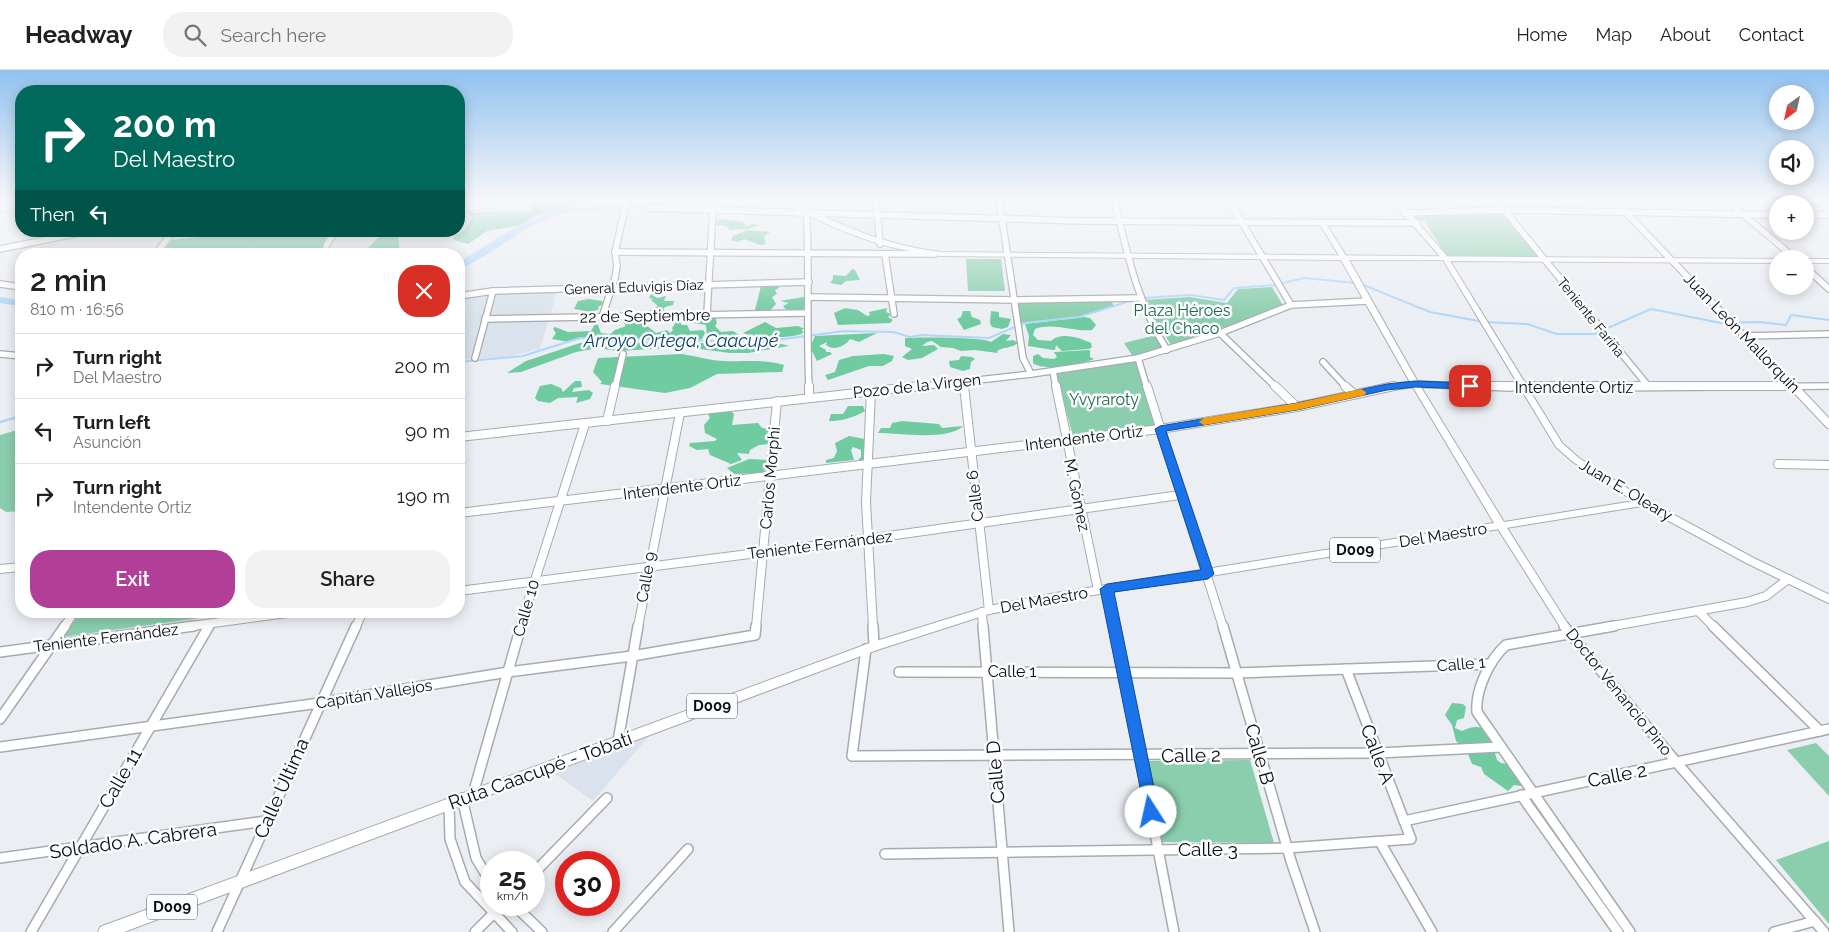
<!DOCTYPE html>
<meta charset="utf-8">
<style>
:root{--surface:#fff;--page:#f2f2f2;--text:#202124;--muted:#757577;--line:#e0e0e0;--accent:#b13e97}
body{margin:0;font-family:Raleway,sans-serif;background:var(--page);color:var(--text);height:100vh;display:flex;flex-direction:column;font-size:19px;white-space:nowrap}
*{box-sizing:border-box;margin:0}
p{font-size:16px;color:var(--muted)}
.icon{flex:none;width:28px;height:28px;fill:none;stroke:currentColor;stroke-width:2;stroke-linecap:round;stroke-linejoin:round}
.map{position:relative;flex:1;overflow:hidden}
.side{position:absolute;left:15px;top:178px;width:450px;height:370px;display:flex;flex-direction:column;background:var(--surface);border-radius:20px;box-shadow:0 2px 12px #0003}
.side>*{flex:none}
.guide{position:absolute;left:15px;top:15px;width:450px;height:152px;border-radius:20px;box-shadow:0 2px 12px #0003;background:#00695c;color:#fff;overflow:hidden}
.needle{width:32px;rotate:213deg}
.controls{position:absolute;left:1769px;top:15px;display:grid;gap:10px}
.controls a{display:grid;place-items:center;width:45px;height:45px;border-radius:50%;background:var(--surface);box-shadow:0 2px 12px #0003;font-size:25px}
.speed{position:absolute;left:480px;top:781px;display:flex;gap:10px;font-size:25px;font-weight:700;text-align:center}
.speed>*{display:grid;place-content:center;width:65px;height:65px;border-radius:50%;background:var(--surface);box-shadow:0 2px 12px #0003;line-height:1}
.speed small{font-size:12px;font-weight:400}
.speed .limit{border:8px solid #d22;background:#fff;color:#111}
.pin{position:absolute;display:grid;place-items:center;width:42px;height:42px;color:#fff;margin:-21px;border-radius:10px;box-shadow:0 2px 8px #0006}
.me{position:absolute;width:55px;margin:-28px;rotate:350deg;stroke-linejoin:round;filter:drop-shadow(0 0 4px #0008)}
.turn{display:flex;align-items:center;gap:18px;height:105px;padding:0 15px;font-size:22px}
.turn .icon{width:65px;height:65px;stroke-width:2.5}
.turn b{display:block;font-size:35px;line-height:42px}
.then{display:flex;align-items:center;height:48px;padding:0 15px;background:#0003;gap:10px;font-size:19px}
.round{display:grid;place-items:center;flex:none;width:52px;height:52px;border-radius:20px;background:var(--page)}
.overview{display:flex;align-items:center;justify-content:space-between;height:85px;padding:0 15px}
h1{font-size:30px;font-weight:600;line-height:38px}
.cta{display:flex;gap:10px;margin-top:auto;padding:10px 15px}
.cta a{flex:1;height:58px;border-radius:20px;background:var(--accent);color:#fff;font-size:20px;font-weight:600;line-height:58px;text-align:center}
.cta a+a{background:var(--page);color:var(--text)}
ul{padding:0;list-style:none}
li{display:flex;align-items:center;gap:15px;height:65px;padding:0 15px;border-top:1px solid var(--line)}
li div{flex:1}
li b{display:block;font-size:19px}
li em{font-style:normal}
header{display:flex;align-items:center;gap:30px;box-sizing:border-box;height:70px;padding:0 25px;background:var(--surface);border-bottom:1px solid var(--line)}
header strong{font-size:24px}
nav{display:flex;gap:28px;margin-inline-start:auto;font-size:18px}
.search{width:350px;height:45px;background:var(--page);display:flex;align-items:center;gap:12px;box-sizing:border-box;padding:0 18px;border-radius:20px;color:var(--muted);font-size:19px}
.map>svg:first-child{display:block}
</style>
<header>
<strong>Headway</strong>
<div class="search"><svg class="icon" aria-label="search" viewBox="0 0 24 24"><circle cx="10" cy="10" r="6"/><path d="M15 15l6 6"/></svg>Search here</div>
<nav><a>Home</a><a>Map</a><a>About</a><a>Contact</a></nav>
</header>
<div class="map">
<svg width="1829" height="862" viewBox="0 0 1829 862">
<rect width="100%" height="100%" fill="#ebeef3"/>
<!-- built -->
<g fill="#dae3ed">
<polygon points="816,144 874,147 877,172"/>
<polygon points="557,222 540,279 508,287 459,290 459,229 487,224"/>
<polygon points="649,666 593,731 551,701"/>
</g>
<!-- green -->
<g fill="#8acead">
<polygon points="1502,141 1540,187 1447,186 1424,151 1414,149 1411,146 1424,142"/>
<polygon points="966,189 1001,189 1005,221 968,221"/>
<polygon points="1272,217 1284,237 1171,275 1143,230 1190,227 1227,233 1238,219"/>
<polygon points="1015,230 1111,230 1114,236 1079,247 1024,253 1019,258"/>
<polygon points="1156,265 1167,280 1134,288 1124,273"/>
<polygon points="1135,291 1156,356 1073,366 1056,304"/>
<polygon points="21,359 21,441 6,442 0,438 0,365"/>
<polygon points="81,541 250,541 63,567"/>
<polygon points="1816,673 1829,686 1829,726 1787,680"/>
<polygon points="1250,690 1274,773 1162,772 1146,691"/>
<polygon points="1829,771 1829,854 1776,790"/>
</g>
<!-- forest -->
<g fill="#70cba1">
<polygon points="538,129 619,129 581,133 538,145 518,156 487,161 468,174 454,170 454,167 464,160 472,148 468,142 529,141"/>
<polygon points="724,149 743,152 747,156 752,154 760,155 748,159 730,160 726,156 715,155 716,150"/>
<polygon points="748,160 770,162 764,167 766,174 760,175 744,169 738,172 731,170 733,166"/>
<polygon points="202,161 219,161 221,164 247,166 271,161 329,161 319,184 161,184 172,170 198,167"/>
<polygon points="393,161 398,164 400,184 334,184 365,181 383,163"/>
<polygon points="852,199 855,200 860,210 846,211 841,215 830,213 833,209 833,205 846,206"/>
<polygon points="778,215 779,218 775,220 777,224 772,227 776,234 769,242 755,240 761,216"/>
<polygon points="651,224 657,228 666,226 664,231 674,231 673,235 665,237 663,240 675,242 645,243 658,236 651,230 653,229 649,228"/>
<polygon points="803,227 805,228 806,233 802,242 788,242 783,236 789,233 780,231"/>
<path d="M 589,229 L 602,231 L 603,234 L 598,237 L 599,239 C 589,244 585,240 574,239 L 578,231 Z"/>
<polygon points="845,238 858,240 867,246 870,245 869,242 887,238 886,242 891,244 888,247 893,250 890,253 838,255 834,243"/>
<polygon points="963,241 970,241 972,247 980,250 981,254 964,260 957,249 961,247"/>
<polygon points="991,241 999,242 999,247 1011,249 1008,257 1002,259 992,257 990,253"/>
<path d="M 687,247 L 687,250 L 681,251 L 681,255 L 687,255 L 690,261 L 703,260 L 705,263 L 702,269 L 688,273 L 705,273 L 727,279 C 737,274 780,271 789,276 L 748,283 L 730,283 L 685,277 L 618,281 L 598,278 L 576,282 L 521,302 L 507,303 L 526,291 L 580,273 L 687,272 L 608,266 L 615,260 L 626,256 L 623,252 L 626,249 L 648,250 L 650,252 L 646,255 L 656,263 L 667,260 L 670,263 L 673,260 L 672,258 L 675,254 L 674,248 Z"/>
<polygon points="696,247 715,247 717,253 715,256 721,262 733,261 739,265 731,268 707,267 706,255 694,253 690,249"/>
<path d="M 1084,247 L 1090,248 L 1096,255 L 1092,260 C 1074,262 1053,252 1035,259 L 1033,265 L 1038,270 L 1051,271 C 1061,261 1081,268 1091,273 L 1092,277 L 1089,279 L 1062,281 L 1056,275 L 1055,280 L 1053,280 L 1028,276 L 1029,266 L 1025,254 Z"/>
<polygon points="596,250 601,263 609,264 607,266 610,268 586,267 569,272 552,269 556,263 553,259 555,257 568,262 591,261 595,254 593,251"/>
<path d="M 765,252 L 776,258 L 798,256 L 805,259 L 802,259 L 803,263 C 794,269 753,268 743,263 Z"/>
<path d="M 877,263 L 859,272 L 850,269 C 844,277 834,281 826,275 L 827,272 L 819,276 L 826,280 L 826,282 L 830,282 L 832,284 L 817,291 L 810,277 L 815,266 Z"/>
<path d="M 1003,264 L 1011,265 L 1006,271 L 1013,270 L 1018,273 C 1011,279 1005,276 997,281 L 998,283 L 975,280 L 961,281 L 953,278 L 941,277 L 932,271 L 927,272 L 922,276 L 934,275 L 938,279 L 922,288 L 908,290 L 902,287 L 912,279 L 905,276 L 905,268 C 919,267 984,267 991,272 Z"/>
<path d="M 1090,280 L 1090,287 L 1094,289 C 1082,294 1044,302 1033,293 L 1033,286 L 1038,284 L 1043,288 L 1054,289 L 1057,287 L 1054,282 Z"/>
<path d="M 682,284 C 696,286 711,291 725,291 C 744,292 765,289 784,295 L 782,302 L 717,304 L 690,318 L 665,323 L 600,314 L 602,312 L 593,302 L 598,288 Z"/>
<polygon points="884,284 894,286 892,291 883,296 869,296 828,310 825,305 835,302 839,290 853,286"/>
<polygon points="961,286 972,287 975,289 971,292 970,299 963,301 950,297 949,291 959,290"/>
<polygon points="575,311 581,311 582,317 574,318 572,322 589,320 593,323 590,329 576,333 578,327 558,328 550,333 538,331 535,328 540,316 551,314 561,318 563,322"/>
<path d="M 848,336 L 863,336 L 865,341 C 858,346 839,352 829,351 L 831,344 L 843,344 Z"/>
<polygon points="730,340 734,344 732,355 758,353 762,358 770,359 766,365 770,370 769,374 759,375 750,380 749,384 737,383 742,390 731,394 710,385 708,379 697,380 689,376 690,373 715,371 717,369 705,363 704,355 710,348 708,344"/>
<path d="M 902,351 L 939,354 L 942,358 L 963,356 C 948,371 899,363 878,363 L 881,358 L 890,358 L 892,353 Z"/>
<polygon points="849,366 865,369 866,372 865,390 858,390 861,387 861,380 853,377 851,380 854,390 826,393 826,390 834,388 837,381 835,373"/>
<polygon points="749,389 767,390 764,403 734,404 727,398"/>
<path d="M 1452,633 L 1463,634 L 1466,637 L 1464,648 L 1457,650 L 1455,658 L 1462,661 C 1473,656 1480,655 1489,662 L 1497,690 L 1501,693 L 1516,695 L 1529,708 L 1527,717 L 1514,715 L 1508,721 L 1484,704 L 1481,697 L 1472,694 L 1468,684 L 1456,671 L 1452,655 L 1445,645 Z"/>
</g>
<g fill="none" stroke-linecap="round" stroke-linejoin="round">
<!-- stream-far1 -->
<g stroke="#b0d7fa" stroke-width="2">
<polyline points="1361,214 1430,242 1484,252 1527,254 1557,264 1594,264 1651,239 1721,253 1759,252 1786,255 1791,245 1829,250"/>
<polyline points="1143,228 1191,225 1224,230 1234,218 1275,215 1304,208 1356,213"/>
<polyline points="459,292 523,286 580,268 761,272 844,261 893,262 910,267 921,265 989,268 1024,253 1079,247 1133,230"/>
</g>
<!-- stream -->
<polyline stroke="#b0d7fa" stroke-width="2.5" points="0,352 21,346"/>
<!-- river -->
<g fill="#b0d7fa" fill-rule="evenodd">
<path d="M 668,129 L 681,129 C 665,143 593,137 567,143 C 535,149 510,171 483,187 C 475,191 467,197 459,199 L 459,192 C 498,169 533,141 579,135 C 606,131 644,137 668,129 Z"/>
<polygon points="0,227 21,230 21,236 0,233"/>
</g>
<!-- minor-far2 casing -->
<g stroke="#a7abaf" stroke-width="8">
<g id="minor-far2">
<path d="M 806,129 C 810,192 806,254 809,318"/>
<polyline points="876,129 880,174"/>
<polyline points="999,129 1023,288 1031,304"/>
<path d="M 1114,129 C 1127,182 1137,233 1167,280"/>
<polyline points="1228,129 1291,235"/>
<polyline points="1394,129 1445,188"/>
<polyline points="1435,129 1446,141"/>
<polyline points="1495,129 1649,317"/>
<polyline points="1613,129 1794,318"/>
<polyline points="1725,129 1796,189"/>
<polyline points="1814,129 1829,140"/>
<polyline points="531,132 532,129"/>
<polyline points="459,138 494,135"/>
<polyline points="648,138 1081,151 1417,153"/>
<polyline points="0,139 21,134"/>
<polyline points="1405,143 1504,140 1778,145"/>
<polyline points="1805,145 1829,145"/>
<polyline points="1323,154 1344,188"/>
<polyline points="326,176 335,161"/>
<polyline points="0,179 89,161"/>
<polyline points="615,182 935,184"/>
<polyline points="156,184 173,161"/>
<polyline points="885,184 894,244"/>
<polyline points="1805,197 1829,219"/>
<polyline points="0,214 21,217"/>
<polyline points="459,226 493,221 809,212"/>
<polyline points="809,227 1015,230 1138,228"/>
<polyline points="707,244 713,138"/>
<polyline points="602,247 615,208 617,196 615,182 627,129"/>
<polyline points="485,249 806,243"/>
<polyline points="1220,263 1277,318"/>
<polyline points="1742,266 1829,264"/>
<polyline points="0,284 21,286"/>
<polyline points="475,288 493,221"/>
<polyline points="1138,288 1147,318"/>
<polyline points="1323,292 1347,318"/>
<polyline points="1053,301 1056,318"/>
<polyline points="963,311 964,318"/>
<polyline points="615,318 623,284"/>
<polyline points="908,318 1031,304 1138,288 1220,263 1291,235 1368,231"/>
<polyline points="1385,318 1415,314 1511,318"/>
<polyline points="1599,318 1829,316"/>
</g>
</g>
<!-- minor-far1 casing -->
<g stroke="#a7abaf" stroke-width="10">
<g id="minor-far1">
<polyline points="809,316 809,328"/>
<polyline points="964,316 989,540"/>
<polyline points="1056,316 1098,520"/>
<polyline points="1147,316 1223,557"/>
<polyline points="1275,316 1297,337"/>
<polyline points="1345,316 1354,324"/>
<polyline points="1477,316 1790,316"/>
<polyline points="1793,316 1829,354"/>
<polyline points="871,321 866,432 873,557"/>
<polyline points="607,351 615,316"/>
<polyline points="459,367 920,316"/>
<polyline points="1778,394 1829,395"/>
<polyline points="1644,433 1749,490 1829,529"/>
<polyline points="459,443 1160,359 1297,337 1394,316"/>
<polyline points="1501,456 1565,557"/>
<polyline points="0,499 21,497"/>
<polyline points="1107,519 1115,557"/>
<polyline points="459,521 867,469 1180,425"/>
<polyline points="1698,541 1714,557"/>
<polyline points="982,542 983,557"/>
<polyline points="64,557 75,541"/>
<polyline points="184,557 302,541"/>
<polyline points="208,557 209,555"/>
<polyline points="356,557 363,541"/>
<polyline points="520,557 585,354"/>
<polyline points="638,557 680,343"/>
<polyline points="756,557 777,331"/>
<polyline points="1607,557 1747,532 1766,526 1788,509"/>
</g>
</g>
<!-- minor casing -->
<g stroke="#a7abaf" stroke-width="12">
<g id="minor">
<polyline points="873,556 874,576"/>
<polyline points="983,556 1009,862"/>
<polyline points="1115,556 1174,862"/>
<polyline points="1223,556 1291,791 1315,862"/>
<polyline points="1564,556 1677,693 1824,862"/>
<path d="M 1614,556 L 1506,575 C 1490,589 1475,620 1477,642 L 1630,862"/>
<polyline points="1713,556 1820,661"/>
<polyline points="866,579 852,686 1378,683 1501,677"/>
<polyline points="0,582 194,556"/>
<polyline points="899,602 1236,603 1491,594"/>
<polyline points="0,649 65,556"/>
<polyline points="618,671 638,556"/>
<polyline points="0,677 319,633 508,602 632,586 755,565 756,556"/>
<polyline points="473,724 521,556"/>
<polyline points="1521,725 1618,862"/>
<polyline points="462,728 476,788 491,813"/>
<polyline points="449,733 450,769 465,812 512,862"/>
<polyline points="1404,751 1829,659"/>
<polyline points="1380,772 1432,862"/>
<polyline points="885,784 1287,778 1411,769 1346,599"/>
<polyline points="0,788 266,751"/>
<polyline points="534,803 607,728"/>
<polyline points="514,835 542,862"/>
<polyline points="31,862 209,556"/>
<polyline points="217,862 356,556"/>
<polyline points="475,862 502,835"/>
<polyline points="613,862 688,779"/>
<polyline points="1774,862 1815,851"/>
</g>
</g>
<!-- major casing -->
<g stroke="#a7abaf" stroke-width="2">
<g id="major">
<path d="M 780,129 L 789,129 C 839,155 884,175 941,182 L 1778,189 L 1778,193 L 1450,191 L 1562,373 L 1579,388 L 1648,431 L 1649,433 L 1648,435 L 1056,531 L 989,544 L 877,580 L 124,862 L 98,862 L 100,857 L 105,855 L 870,573 L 989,536 L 1056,523 L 1494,453 L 1411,314 L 1341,190 L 941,186 C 894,181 852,167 810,146 C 800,141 788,136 780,129 ZM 1349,190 L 1443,190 L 1556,377 L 1573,392 L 1634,431 L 1504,452 L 1419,314 Z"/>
<rect x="1805" y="189" width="24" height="4"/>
</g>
</g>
<!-- minor-far2 -->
<use href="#minor-far2" stroke="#fff" stroke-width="5.5"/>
<!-- minor-far1 -->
<use href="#minor-far1" stroke="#fff" stroke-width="8"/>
<!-- minor -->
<use href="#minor" stroke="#fff" stroke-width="9"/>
<!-- major -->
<use href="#major" fill="#fff" fill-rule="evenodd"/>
</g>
<!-- sky -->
<linearGradient id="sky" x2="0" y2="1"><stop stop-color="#91c2ef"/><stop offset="0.52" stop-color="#f6f7fa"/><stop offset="1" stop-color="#f6f7fa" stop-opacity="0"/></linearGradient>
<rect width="1829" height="250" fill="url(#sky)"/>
<!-- route -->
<polygon fill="#1a73e8" stroke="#114b97" points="1415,311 1470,313 1475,316 1470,319 1415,317 1387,320 1297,340 1166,361 1214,504 1208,509 1114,522 1159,742 1157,747 1151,749 1146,747 1100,519 1107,514 1201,500 1155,359 1160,356 1297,333 1387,314"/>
<!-- slow -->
<polygon fill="#f59e0b" points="1361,319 1366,322 1365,325 1297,340 1204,355 1199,352 1204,348 1297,333"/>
<g text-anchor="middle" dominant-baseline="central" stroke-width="5" stroke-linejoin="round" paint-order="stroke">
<!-- far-street labels -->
<g font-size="14" fill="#0b0c0e" stroke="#fafcfe">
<text transform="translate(634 217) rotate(-2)">General Eduvigis Díaz</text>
<text transform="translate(1591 247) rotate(51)">Teniente Fariña</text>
</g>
<!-- shield labels -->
<g fill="#fafcfe" stroke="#535456" stroke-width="1">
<rect x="1330" y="467.5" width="50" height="25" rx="4"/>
<rect x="687" y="623.5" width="50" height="25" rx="4"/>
<rect x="147" y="824.5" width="50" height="25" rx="4"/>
</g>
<g font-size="15" font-weight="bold" fill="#0b0c0e">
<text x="1355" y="480">D009</text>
<text x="712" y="636">D009</text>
<text x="172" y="837">D009</text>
</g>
<!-- park labels -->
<g font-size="16" fill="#226549" stroke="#fafcfe">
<text x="1182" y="240">Plaza Héroes<tspan x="1182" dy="18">del Chaco</tspan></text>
<text x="1104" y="329">Yvyraroty</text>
</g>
<!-- street labels -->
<g font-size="16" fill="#0b0c0e" stroke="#fafcfe">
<text transform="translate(645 246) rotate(-1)">22 de Septiembre</text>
<text transform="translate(1742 263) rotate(46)">Juan León Mallorquín</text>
<text transform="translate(917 316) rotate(-6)">Pozo de la Virgen</text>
<text x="1574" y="317">Intendente Ortiz</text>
<text transform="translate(1084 368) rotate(-7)">Intendente Ortiz</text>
<text transform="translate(770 408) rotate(-85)">Carlos Morphi</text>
<text transform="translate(682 417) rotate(-7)">Intendente Ortiz</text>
<text transform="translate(1626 420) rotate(31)">Juan E. Oleary</text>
<text transform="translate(1077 425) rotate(78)">M. Gómez</text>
<text transform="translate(975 426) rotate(-97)">Calle 6</text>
<text transform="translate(1443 465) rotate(-9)">Del Maestro</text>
<text transform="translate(820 475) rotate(-7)">Teniente Fernández</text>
<text transform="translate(646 507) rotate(-80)">Calle 9</text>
<text transform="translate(1044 530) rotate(-10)">Del Maestro</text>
<text transform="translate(526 538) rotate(-74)">Calle 10</text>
<text transform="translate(106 568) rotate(-7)">Teniente Fernández</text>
<text transform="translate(1461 594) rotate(-5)">Calle 1</text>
<text x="1012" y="601">Calle 1</text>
<text transform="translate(1619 622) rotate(51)">Doctor Venancio Pino</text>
<text transform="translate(374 624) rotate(-9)">Capitán Vallejos</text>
</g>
<!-- water labels -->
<g font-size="18" font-style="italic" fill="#104167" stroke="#fafcfe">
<text x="681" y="270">Arroyo Ortega, Caacupé</text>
</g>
<!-- near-street labels -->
<g font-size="19" fill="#0b0c0e" stroke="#fafcfe">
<text transform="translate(1260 684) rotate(74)">Calle B</text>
<text transform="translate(1378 684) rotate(69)">Calle A</text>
<text transform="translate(1191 685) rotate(-1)">Calle 2</text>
<text transform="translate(540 700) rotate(-20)">Ruta Caacupé - Tobatí</text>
<text transform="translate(995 702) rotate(-95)">Calle D</text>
<text transform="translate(1617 705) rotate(-11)">Calle 2</text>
<text transform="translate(120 708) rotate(-60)">Calle 11</text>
<text transform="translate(281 718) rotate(-66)">Calle Última</text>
<text transform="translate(133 770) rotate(-8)">Soldado A. Cabrera</text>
<text x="1208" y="779">Calle 3</text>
</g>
</g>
</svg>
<div class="controls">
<a><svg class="needle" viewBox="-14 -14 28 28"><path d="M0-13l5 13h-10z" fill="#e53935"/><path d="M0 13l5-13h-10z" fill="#757577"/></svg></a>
<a><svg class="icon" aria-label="sound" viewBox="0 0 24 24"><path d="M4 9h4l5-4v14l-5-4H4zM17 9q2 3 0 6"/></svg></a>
<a>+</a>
<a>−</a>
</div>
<div class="speed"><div>25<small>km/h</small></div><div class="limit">30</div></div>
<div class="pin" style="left:1470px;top:316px;background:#d93025"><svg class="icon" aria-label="arrive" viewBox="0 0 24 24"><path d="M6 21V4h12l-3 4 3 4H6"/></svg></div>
<svg class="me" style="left:1151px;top:742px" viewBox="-20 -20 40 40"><circle r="19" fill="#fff"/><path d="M0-13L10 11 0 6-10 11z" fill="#1a73e8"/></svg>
<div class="guide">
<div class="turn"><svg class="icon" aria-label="right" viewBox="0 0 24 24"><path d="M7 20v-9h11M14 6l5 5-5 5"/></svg><div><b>200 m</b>Del Maestro</div></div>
<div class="then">Then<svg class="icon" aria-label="left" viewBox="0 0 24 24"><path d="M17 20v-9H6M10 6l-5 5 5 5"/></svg></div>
</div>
<section class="side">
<div class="overview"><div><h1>2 min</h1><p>810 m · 16:56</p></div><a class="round" style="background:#d93025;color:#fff"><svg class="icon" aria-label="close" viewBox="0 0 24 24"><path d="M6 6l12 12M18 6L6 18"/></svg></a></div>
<ul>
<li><svg class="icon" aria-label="right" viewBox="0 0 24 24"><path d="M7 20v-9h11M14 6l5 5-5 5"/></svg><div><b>Turn right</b><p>Del Maestro</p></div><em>200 m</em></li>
<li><svg class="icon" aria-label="left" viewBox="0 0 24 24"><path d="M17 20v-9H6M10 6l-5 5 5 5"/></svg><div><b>Turn left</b><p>Asunción</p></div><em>90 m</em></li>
<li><svg class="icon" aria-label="right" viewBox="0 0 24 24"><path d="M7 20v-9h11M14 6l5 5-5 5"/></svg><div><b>Turn right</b><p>Intendente Ortiz</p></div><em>190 m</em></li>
</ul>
<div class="cta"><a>Exit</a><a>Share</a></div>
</section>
</div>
